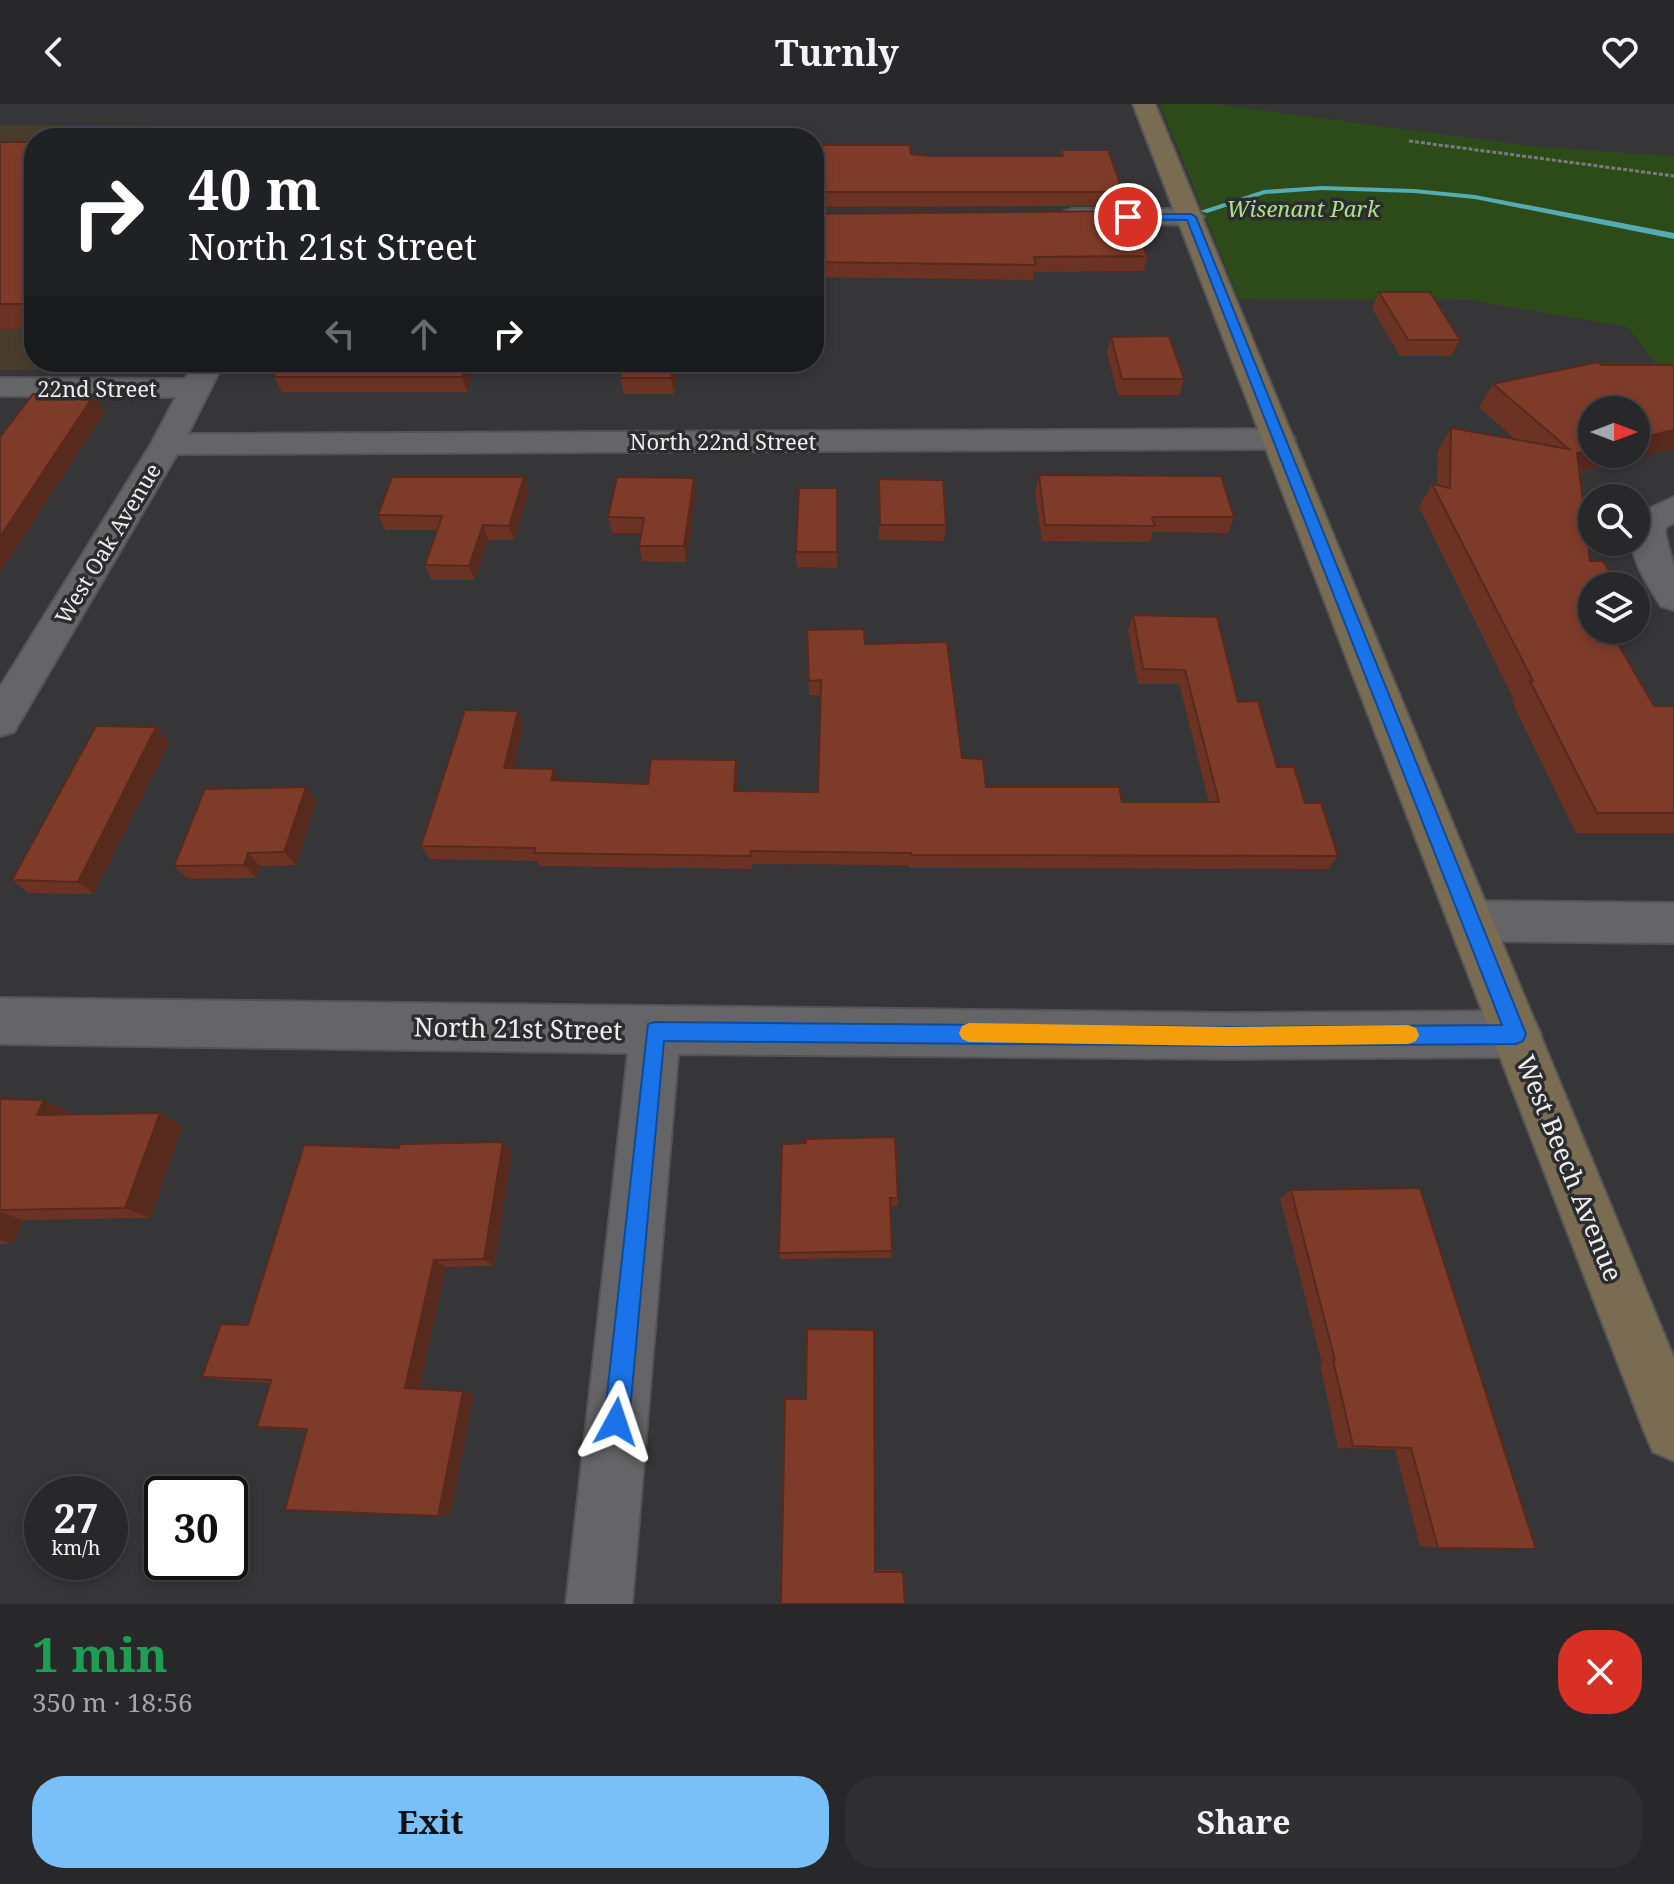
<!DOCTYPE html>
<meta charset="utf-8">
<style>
:root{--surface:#28282b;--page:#303033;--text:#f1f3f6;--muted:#a5a6a9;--line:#444447;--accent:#79bff8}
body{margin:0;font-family:"Noto Serif",serif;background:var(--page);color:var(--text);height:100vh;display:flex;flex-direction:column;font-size:30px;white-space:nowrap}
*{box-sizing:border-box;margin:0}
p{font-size:26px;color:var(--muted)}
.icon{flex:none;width:44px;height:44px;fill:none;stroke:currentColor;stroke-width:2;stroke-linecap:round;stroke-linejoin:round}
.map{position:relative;height:1500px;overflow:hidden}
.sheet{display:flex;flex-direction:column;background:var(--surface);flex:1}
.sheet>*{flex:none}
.hud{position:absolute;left:24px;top:24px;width:800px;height:244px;border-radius:32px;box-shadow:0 4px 12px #0003,0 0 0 2px var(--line);background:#202124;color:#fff;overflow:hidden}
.needle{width:52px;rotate:90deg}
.buttons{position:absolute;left:1578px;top:292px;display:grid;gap:16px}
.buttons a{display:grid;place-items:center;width:72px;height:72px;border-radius:50%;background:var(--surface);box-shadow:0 4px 12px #0003,0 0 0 2px var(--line);font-size:40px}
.speed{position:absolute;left:24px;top:1372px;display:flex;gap:16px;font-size:40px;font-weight:700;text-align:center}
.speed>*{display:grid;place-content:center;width:104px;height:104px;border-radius:50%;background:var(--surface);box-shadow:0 4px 12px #0003,0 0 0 2px var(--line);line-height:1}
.speed small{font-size:20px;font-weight:400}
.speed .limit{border:4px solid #111;border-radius:12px;background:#fff;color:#111}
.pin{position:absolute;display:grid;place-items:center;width:68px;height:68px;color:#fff;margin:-34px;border:4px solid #fff;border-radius:50%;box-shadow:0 2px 8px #0007}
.me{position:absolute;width:88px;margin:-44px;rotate:5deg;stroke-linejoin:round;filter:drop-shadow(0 0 6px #0008)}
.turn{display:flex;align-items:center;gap:28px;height:168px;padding:0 32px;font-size:36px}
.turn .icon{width:104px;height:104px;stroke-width:2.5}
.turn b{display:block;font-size:56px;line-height:68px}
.lanes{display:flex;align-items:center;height:76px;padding:0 32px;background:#0003;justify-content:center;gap:40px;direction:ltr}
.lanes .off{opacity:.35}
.round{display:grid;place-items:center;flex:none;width:84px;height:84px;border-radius:32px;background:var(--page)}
.overview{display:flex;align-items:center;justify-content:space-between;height:136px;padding:0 32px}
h1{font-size:48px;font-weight:700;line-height:60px;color:#1e9e55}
.cta{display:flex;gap:16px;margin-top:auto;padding:16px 32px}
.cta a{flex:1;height:92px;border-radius:32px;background:var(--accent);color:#111;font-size:32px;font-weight:700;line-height:92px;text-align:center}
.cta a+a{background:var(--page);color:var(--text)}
header{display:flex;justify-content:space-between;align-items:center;height:104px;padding:0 32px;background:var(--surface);font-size:36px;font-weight:700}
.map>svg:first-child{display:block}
</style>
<header><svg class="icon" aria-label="back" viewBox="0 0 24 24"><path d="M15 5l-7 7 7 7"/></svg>Turnly<svg class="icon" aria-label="heart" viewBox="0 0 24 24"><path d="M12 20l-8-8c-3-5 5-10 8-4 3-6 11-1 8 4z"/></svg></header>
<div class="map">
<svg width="1674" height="1500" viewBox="0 0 1674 1500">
<rect width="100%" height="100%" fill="#363639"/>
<!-- education -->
<polygon fill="#483c2d" points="0,21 87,21 361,24 356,34 34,34 34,258 185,258 167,265 0,266"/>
<!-- green -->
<polygon fill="#2d4b18" points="1160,0 1214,0 1540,43 1674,52 1674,268 1662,268 1628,223 1470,196 1239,195"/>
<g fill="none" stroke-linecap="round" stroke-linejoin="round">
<!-- stream -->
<polygon fill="#54abb2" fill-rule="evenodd" points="1322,82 1414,85 1475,91 1674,129 1674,135 1475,95 1414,89 1322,86 1265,90 1207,109 1200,107 1264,86"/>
<!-- minor casing -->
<g stroke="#545456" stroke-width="4">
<g id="minor">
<polygon points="1072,105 1191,105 1200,108 1204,113 1200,118 1191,121 1063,118 1059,113 1063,108"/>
<polygon points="194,258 224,258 188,330 1279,325 1290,328 1295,335 1290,342 1279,345 177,350 14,628 0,632 0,583 151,340 176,293 0,292 0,274 185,275"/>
<path d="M 1674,393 L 1674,419 L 1666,423 L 1665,429 L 1674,463 L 1674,506 L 1661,502 C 1648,482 1635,462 1631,438 L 1636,438 L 1637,410 Z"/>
<polygon points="0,894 1230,909 1516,907 1533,914 1541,930 1533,946 1516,953 1230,955 678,950 632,1500 566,1500 628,949 0,940"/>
</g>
</g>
<!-- tertiary casing -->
<g stroke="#545456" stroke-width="4">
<polygon id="tertiary" points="1472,797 1674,799 1674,839 1472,837 1456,831 1449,817 1456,803"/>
</g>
<!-- secondary casing -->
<g stroke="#545456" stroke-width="4">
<polygon id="secondary" points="1133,0 1155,0 1674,1254 1674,1357 1653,1348 1644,1327"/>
</g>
<!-- path -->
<polyline stroke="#7b7b7e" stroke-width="3" stroke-dasharray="4 2" stroke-linecap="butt" points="1409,37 1674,72"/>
<!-- minor -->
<use href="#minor" fill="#656568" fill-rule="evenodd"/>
<!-- tertiary -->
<use href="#tertiary" fill="#656568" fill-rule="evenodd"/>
<!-- secondary -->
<use href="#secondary" fill="#796c52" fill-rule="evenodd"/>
</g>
<!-- wall -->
<g fill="#6c3324">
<rect x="0" y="38" width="34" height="187"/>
<polygon points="814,41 930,52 1060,52 1061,46 1123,88 1120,102 814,103"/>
<polygon points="814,110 1147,152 1144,167 1034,168 1033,176 814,173"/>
<polygon points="1379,188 1460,236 1451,252 1400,252 1372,204"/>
<polygon points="1111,233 1184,275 1179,291 1118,291 1107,249"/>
<polygon points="282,258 476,258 467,288 282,288 274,273"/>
<polygon points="679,258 674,290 624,290 620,274"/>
<polygon points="1602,261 1674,261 1674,345 1579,368 1592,526 1633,526 1621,540 1618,540 1654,602 1674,602 1674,729 1576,729 1512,598 1514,596 1419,403 1432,380 1437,381 1438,347 1451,324 1516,336 1479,303 1493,280"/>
<polygon points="1039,371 1234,413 1228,429 1153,428 1150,438 1042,437 1035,387"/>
<polygon points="879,375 946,421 944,437 879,436"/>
<polygon points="837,384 837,464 797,463 796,448"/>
<polygon points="529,388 514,436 488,436 475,476 431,476 425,461 437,426 385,426 378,411"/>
<polygon points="696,390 686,458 642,457 639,442 641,429 612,429 608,413"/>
<polygon points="1133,511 1238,598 1277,663 1305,699 1338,752 1328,765 910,764 909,761 752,760 752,765 540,762 537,757 430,755 421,742 523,621 514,664 559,677 648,680 738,670 737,687 818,688 821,591 809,591 807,526 865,540 986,683 1122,698 1209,698 1179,580 1138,580 1128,526"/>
<polygon points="156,623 169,638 93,790 29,789 12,776"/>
<polygon points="316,697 296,761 260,762 256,774 188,775 174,762"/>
<polygon points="0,995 44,996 70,1009 70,1010 160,1009 182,1022 150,1114 23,1116 13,1140 0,1140"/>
<polygon points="503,1038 512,1048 494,1162 446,1163 419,1285 474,1290 450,1411 438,1412 307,1327 275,1325 257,1323 270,1279 221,1276 202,1273 248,1221"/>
<polygon points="782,1040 898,1094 897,1102 890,1102 892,1147 891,1154 781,1155 779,1149"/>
<polygon points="1420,1084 1438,1444 1420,1442 1395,1345 1338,1344 1320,1260 1322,1259 1280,1094 1291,1086"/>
<polygon points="875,1466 901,1466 903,1468 781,1500"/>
</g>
<!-- shaded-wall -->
<g fill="#58291d">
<polygon points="467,258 476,258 467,288 462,273"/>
<polygon points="674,258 679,258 674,290 671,274"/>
<polygon points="94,291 105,307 0,469 0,433"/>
<polygon points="1674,326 1674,345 1561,372 1577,349 1592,346 1592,350 1636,350 1636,335"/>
<polygon points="524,373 529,388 514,436 509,422"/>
<polygon points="694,374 696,390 686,458 684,442"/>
<polygon points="483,421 488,436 475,476 469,462"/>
<polygon points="518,607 523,621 511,678 504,664"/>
<polygon points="156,623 169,638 93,790 78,778"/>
<polygon points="736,656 738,670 736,700 734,687"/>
<polygon points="554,665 560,679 551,676"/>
<polygon points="306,683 316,697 296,761 284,748"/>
<polygon points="248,749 260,762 256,774 244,761"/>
<polygon points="44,996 70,1009 64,1024 37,1011"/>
<polygon points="160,1009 182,1022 150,1114 125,1104"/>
<polygon points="503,1038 512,1048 494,1162 484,1155"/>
<polygon points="0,1108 23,1116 13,1140 0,1136"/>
<polygon points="434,1156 446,1163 418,1288 405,1284"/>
<polygon points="463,1287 474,1290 450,1411 438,1412"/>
</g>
<!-- building -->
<g fill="#7e3b2a" stroke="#58291d" stroke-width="2">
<rect x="0" y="38" width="34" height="162"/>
<polygon points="814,41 910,41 911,50 930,52 1063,52 1061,46 1108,46 1123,88 814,88"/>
<polygon points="1130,107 1147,152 1034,153 1036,161 814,158 814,110"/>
<polygon points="1379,188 1430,188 1460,236 1408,236"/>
<polygon points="1169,232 1184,275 1122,275 1111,233"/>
<polygon points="282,258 467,258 462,273 274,273"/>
<polygon points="624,258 674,258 671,274 620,274"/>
<polygon points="1598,258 1602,261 1674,261 1674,326 1636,335 1636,306 1592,306 1592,346 1577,349 1590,457 1603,457 1618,482 1592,482 1592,526 1610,526 1654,602 1674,602 1674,709 1597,709 1530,577 1533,577 1432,380 1450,384 1451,324 1569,345 1493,280"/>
<polygon points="33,290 94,291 0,433 0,333"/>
<polygon points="1039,371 1221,372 1234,413 1152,413 1155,422 1045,421"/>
<polygon points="392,373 524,373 509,422 483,421 469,462 425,461 442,412 378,411"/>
<polygon points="617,373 694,374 684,442 639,442 644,414 608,413"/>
<polygon points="879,375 943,376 946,421 880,421"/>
<polygon points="799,384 837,384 837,448 796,448"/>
<polygon points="1133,511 1217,513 1238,598 1258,597 1277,663 1294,663 1305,699 1321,699 1338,752 911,751 911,749 751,747 750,752 534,749 535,744 421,742 465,606 518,607 504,664 554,665 551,676 648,680 651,655 736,656 734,687 818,688 821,576 809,577 807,526 864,525 865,540 947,538 962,654 983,655 986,683 1119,683 1122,698 1219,698 1185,566 1143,565"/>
<polygon points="96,622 156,623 78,778 12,776"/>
<polygon points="306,683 284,748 248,749 244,761 174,762 205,685"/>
<polygon points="0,995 44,996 37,1011 160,1009 125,1104 0,1106"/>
<polygon points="895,1033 898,1094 890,1094 892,1147 779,1149 782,1040 806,1039 805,1035"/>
<polygon points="503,1038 484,1155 434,1156 405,1284 463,1287 438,1412 285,1406 307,1325 257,1323 271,1276 202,1273 221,1220 248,1221 304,1041 399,1044 400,1040"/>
<polygon points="1420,1084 1536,1445 1438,1444 1411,1344 1353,1342 1333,1256 1335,1256 1291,1086"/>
<polygon points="807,1225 874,1226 875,1468 903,1468 905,1500 781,1500 785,1295 806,1295"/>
</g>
<!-- route -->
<polygon fill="#1a73e8" stroke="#114b97" stroke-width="2" points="1128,110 1191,110 1196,113 1526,930 1523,937 1516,940 1230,942 664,937 629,1318 625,1327 616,1331 608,1327 604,1318 648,920 655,918 1230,923 1502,921 1187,116 1124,115 1122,113"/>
<!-- slow -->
<polygon fill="#f59e0b" points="969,919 1230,923 1408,921 1416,924 1419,931 1416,937 1408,940 1230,942 969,938 962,935 959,929 962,922"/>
<g text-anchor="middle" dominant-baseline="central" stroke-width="7" stroke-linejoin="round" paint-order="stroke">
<!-- far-park labels -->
<g font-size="22" font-style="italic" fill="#abe18a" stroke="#2c2c2f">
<text x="1303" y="104">Wisenant Park</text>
</g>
<!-- far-street labels -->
<g font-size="22" fill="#eeeef0" stroke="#2c2c2f">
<text x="97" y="284">22nd Street</text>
<text x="723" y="337">North 22nd Street</text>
<text transform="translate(107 439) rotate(-59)">West Oak Avenue</text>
</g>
<!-- street labels -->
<g font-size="26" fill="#eeeef0" stroke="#2c2c2f">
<text transform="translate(518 924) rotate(1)">North 21st Street</text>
<text transform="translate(1570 1064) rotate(68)">West Beech Avenue</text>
</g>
</g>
</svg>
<div class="buttons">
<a><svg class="needle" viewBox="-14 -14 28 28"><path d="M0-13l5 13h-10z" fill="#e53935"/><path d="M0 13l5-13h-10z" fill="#a5a6a9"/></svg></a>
<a><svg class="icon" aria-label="search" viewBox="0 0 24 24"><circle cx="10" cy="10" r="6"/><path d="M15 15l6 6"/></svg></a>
<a><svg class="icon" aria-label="layers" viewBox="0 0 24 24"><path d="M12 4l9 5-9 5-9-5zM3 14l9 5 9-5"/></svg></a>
</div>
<div class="speed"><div>27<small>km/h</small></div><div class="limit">30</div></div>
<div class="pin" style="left:1128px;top:113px;background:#d93025"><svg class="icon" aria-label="arrive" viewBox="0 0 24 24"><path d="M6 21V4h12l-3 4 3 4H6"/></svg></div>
<svg class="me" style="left:616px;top:1318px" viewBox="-20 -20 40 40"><path d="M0-17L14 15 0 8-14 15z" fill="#1a73e8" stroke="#fff" stroke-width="4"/></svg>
<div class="hud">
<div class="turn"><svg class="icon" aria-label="right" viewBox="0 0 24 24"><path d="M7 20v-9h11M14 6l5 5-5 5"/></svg><div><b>40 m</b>North 21st Street</div></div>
<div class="lanes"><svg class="icon off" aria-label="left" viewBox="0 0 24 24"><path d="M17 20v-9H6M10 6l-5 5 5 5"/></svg><svg class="icon off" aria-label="ahead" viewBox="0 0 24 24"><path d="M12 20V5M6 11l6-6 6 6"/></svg><svg class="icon" aria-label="right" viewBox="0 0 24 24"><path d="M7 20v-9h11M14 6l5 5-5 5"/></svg></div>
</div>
</div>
<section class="sheet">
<div class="overview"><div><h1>1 min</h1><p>350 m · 18:56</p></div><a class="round" style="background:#d93025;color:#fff"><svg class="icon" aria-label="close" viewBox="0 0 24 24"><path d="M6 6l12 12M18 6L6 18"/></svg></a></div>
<div class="cta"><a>Exit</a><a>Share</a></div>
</section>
